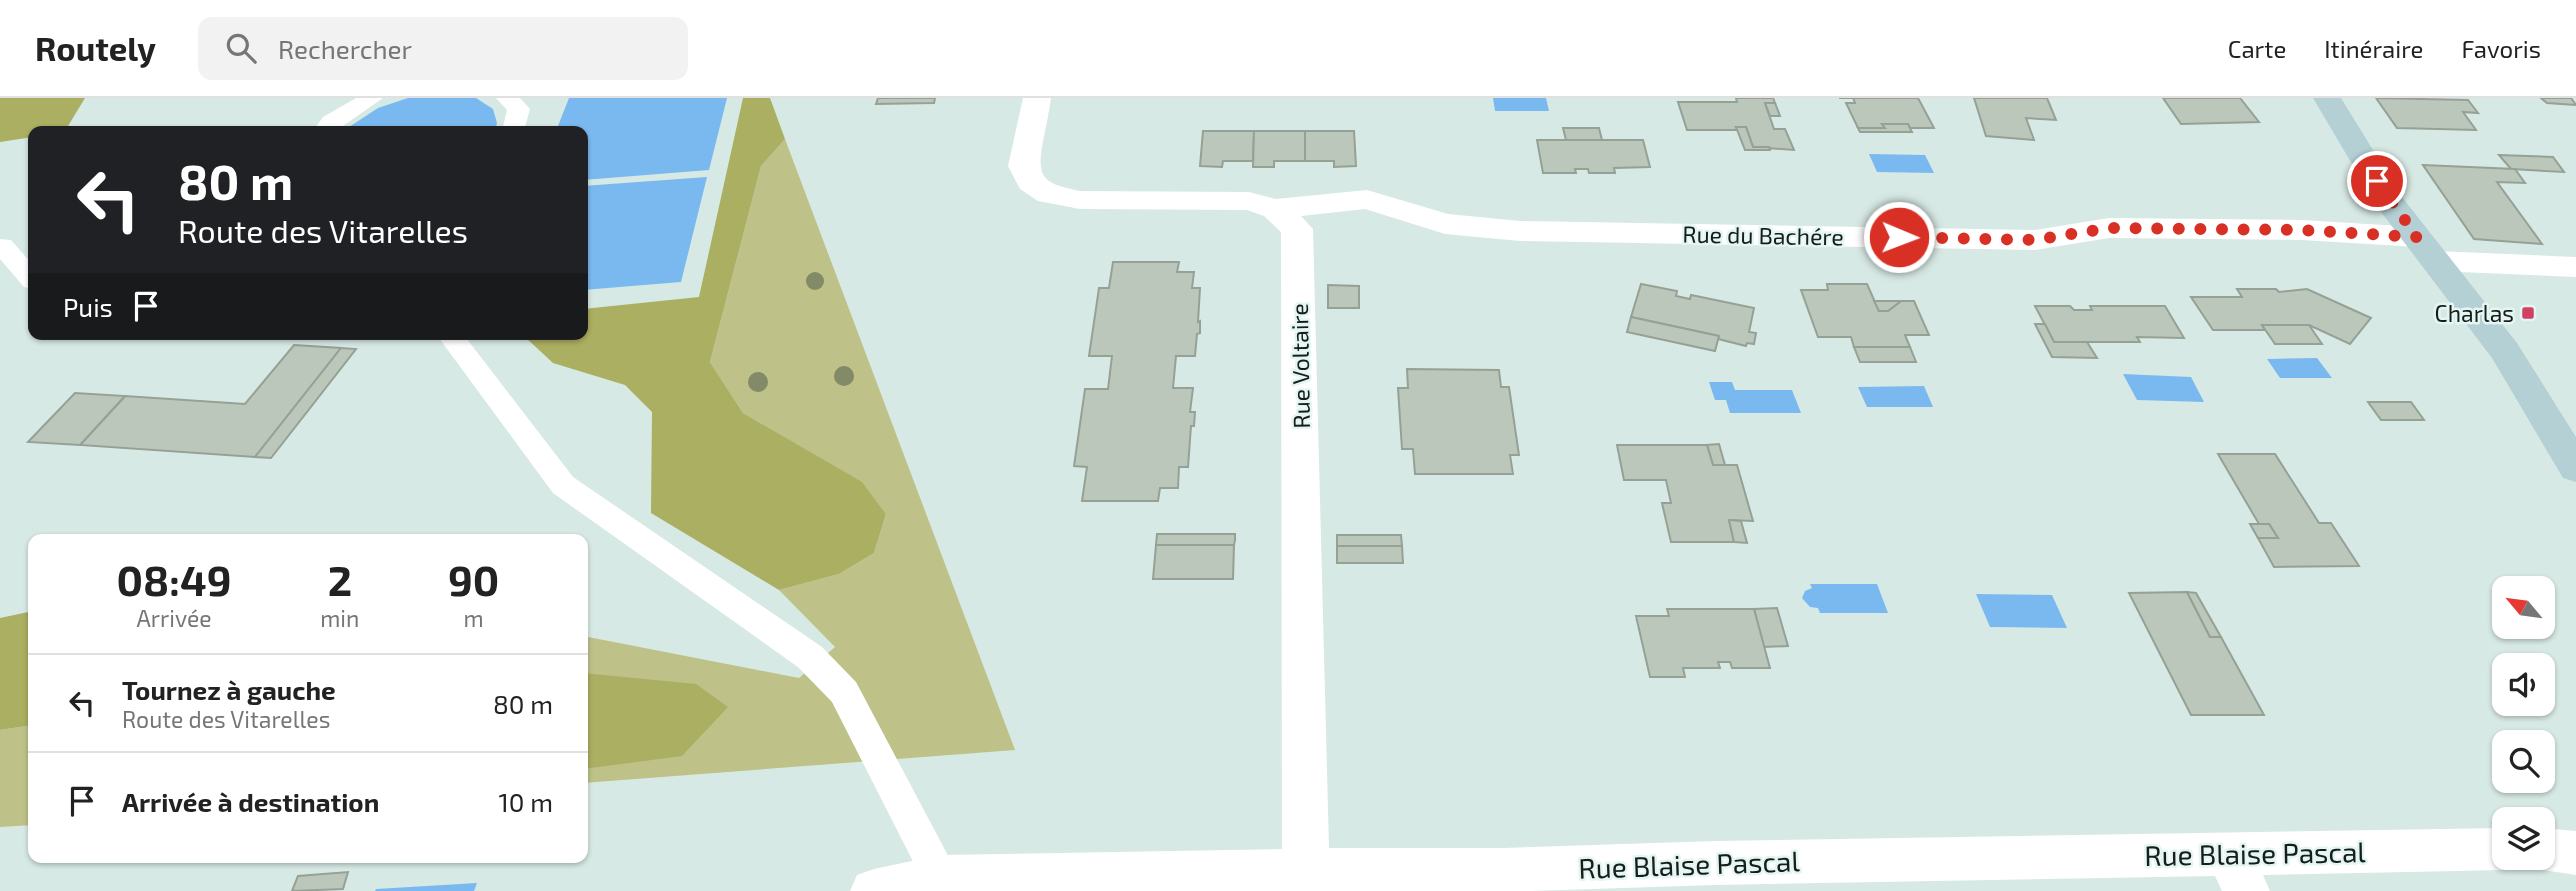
<!DOCTYPE html>
<html lang="fr">
<meta charset="utf-8">
<style>
:root{--surface:#fff;--page:#f2f2f2;--text:#222;--muted:#767676;--line:#e0e0e0}
body{margin:0;font-family:"Exo 2",sans-serif;background:var(--page);color:var(--text);height:100vh;display:flex;flex-direction:column;font-size:26px;white-space:nowrap}
*{box-sizing:border-box;margin:0}
p{font-size:23px;color:var(--muted)}
.icon{flex:none;width:38px;height:38px;fill:none;stroke:currentColor;stroke-width:2;stroke-linecap:round;stroke-linejoin:round}
.map{position:relative;flex:1;overflow:hidden}
.details{position:absolute;left:28px;top:436px;width:560px;height:329px;display:flex;flex-direction:column;background:var(--surface);border-radius:14px;box-shadow:0 2px 5px #0004}
.details>*{flex:none}
.guide{position:absolute;left:28px;top:28px;width:560px;height:214px;border-radius:14px;box-shadow:0 2px 5px #0004;background:#202124;color:#fff;overflow:hidden}
.needle{width:46px;rotate:299deg}
.fabs{position:absolute;left:2492px;top:478px;display:grid;gap:14px}
.fabs a{display:grid;place-items:center;width:63px;height:63px;border-radius:14px;background:var(--surface);box-shadow:0 2px 5px #0004;font-size:35px}
.pin{position:absolute;display:grid;place-items:center;width:60px;height:60px;color:#fff;margin:-30px;border:4px solid #fff;border-radius:50%;box-shadow:0 2px 7px #0007}
.me{position:absolute;width:77px;margin:-38px;rotate:91deg;stroke-linejoin:round;filter:drop-shadow(0 0 5px #0008)}
.turn{display:flex;align-items:center;gap:24px;height:147px;padding:0 35px;font-size:32px}
.turn .icon{width:91px;height:91px;stroke-width:2.5}
.turn b{display:block;font-size:49px;line-height:60px}
.then{display:flex;align-items:center;height:66px;padding:0 35px;background:#0003;gap:14px;font-size:26px}
.eta{display:flex;justify-content:space-evenly;align-items:center;height:119px;text-align:center}
.eta b{font-size:42px;font-weight:700;line-height:49px}
ul{padding:0;list-style:none}
li{display:flex;align-items:center;gap:21px;height:98px;padding:0 35px;border-top:2px solid var(--line)}
li div{flex:1}
li b{display:block;font-size:26px}
li em{font-style:normal}
header{display:flex;align-items:center;gap:42px;box-sizing:border-box;height:98px;padding:0 35px;background:var(--surface);border-bottom:2px solid var(--line)}
header strong{font-size:33px}
nav{display:flex;gap:38px;margin-inline-start:auto;font-size:24px}
.search{width:490px;height:63px;background:var(--page);display:flex;align-items:center;gap:18px;box-sizing:border-box;padding:0 24px;border-radius:14px;color:var(--muted);font-size:26px}
.map>svg:first-child{display:block}
</style>
<header>
<strong>Routely</strong>
<div class="search"><svg class="icon" aria-label="search" viewBox="0 0 24 24"><circle cx="10" cy="10" r="6"/><path d="M15 15l6 6"/></svg>Rechercher</div>
<nav><a>Carte</a><a>Itinéraire</a><a>Favoris</a></nav>
</header>
<div class="map">
<svg width="2576" height="793" viewBox="0 0 2576 793">
<rect width="100%" height="100%" fill="#d7e9e4"/>
<!-- green -->
<g fill="#bec289">
<polygon points="785,41 1015,652 583,685 583,538 799,580 835,549 779,492 839,476 874,455 886,416 862,385 743,315 710,264 761,68"/>
<polygon points="33,627 33,727 0,729 0,632"/>
</g>
<!-- forest -->
<g fill="#abaf61">
<polygon points="0,0 85,0 65,33 33,33 33,39 0,44"/>
<polygon points="743,0 770,0 785,41 761,68 710,264 743,315 862,384 886,416 874,455 839,476 779,492 651,415 652,314 625,287 553,265 525,239 526,236 583,236 583,211 699,199"/>
<polygon points="33,513 33,627 0,632 0,520"/>
<polygon points="583,575 696,586 728,609 682,658 583,671"/>
</g>
<!-- water -->
<g fill="#7ab9ef">
<polygon points="408,0 476,0 493,11 497,25 495,33 343,33 378,10"/>
<polygon points="569,0 727,0 709,72 583,82 583,33 556,33"/>
<polygon points="1493,0 1546,0 1549,13 1495,13"/>
<polygon points="1869,56 1925,57 1934,75 1877,74"/>
<polygon points="707,79 681,184 583,192 583,88"/>
<polygon points="2317,260 2332,280 2280,280 2267,261"/>
<polygon points="2123,276 2191,279 2204,304 2137,302"/>
<polygon points="1709,284 1732,284 1735,292 1792,292 1801,315 1730,315 1726,302 1715,302"/>
<polygon points="1924,288 1933,309 1867,309 1858,289"/>
<polygon points="1810,486 1877,486 1888,515 1820,515 1818,510 1810,509 1802,500 1805,493 1812,490"/>
<polygon points="1976,496 2052,497 2067,530 1990,529"/>
<polygon points="477,785 474,793 375,793 376,791"/>
</g>
<!-- building -->
<g fill="#bcc7bc" stroke="#96a196" stroke-width="2">
<polygon points="878,0 935,0 934,5 876,6"/>
<polygon points="1736,0 1773,0 1775,5 1765,5 1774,31 1785,31 1794,52 1753,49 1746,29 1736,29 1738,32 1687,32 1678,4 1737,4"/>
<polygon points="1839,0 1918,0 1934,30 1910,30 1908,26 1882,26 1885,30 1858,30 1846,5 1855,5 1853,0"/>
<polygon points="1974,0 2047,0 2056,22 2026,20 2034,42 1986,38"/>
<polygon points="2163,0 2240,0 2259,24 2181,26"/>
<polygon points="2376,0 2468,2 2478,15 2463,14 2476,32 2397,30"/>
<polygon points="2541,0 2571,0 2576,7 2547,5"/>
<polygon points="1765,5 1775,5 1780,18 1770,18"/>
<polygon points="1882,26 1908,26 1912,34 1860,34 1858,30 1885,30"/>
<polygon points="1736,29 1746,29 1753,49 1769,49 1770,52 1745,52"/>
<polygon points="1563,30 1599,30 1602,42 1566,42"/>
<polygon points="1203,33 1254,33 1253,63 1223,63 1222,69 1200,68"/>
<polygon points="1254,33 1305,33 1305,63 1274,63 1274,69 1253,69"/>
<polygon points="1305,33 1354,33 1356,68 1334,69 1334,63 1305,63"/>
<polygon points="1537,42 1643,42 1650,69 1614,70 1615,75 1589,75 1588,71 1575,71 1576,75 1543,75"/>
<polygon points="2499,57 2553,59 2564,74 2511,71"/>
<polygon points="2423,67 2515,71 2525,85 2497,84 2542,146 2474,141"/>
<polygon points="1113,164 1179,164 1177,174 1194,174 1192,190 1200,190 1198,224 1200,223 1200,235 1197,236 1195,258 1176,258 1173,290 1193,290 1190,314 1195,314 1194,328 1191,328 1188,369 1179,369 1178,390 1160,390 1158,403 1082,403 1087,369 1074,368 1085,291 1108,291 1112,258 1089,258 1099,190 1109,190"/>
<polygon points="1641,186 1677,193 1676,198 1690,201 1691,197 1754,210 1749,234 1756,235 1754,246 1747,245 1746,248 1718,241 1719,238 1631,219"/>
<polygon points="1827,186 1867,186 1879,213 1888,213 1901,203 1914,203 1929,237 1905,237 1910,249 1854,249 1851,239 1818,239 1801,192 1828,192"/>
<polygon points="1328,187 1359,188 1359,210 1328,210"/>
<polygon points="2237,191 2276,191 2279,194 2307,191 2371,220 2350,246 2309,227 2262,227 2265,232 2213,232 2191,199 2242,199"/>
<polygon points="1874,203 1901,203 1888,213 1879,213"/>
<polygon points="2035,208 2070,208 2074,212 2092,212 2090,208 2165,208 2184,240 2137,239 2140,244 2054,244"/>
<polygon points="1631,219 1719,238 1715,253 1627,234"/>
<polygon points="2035,226 2045,226 2054,244 2087,244 2097,260 2052,259"/>
<polygon points="2262,227 2309,227 2322,246 2275,246"/>
<polygon points="294,247 341,250 255,359 80,347 125,298 245,306"/>
<polygon points="1854,249 1910,249 1916,264 1860,264"/>
<polygon points="341,250 356,251 271,360 255,359"/>
<polygon points="1407,271 1499,272 1501,289 1509,289 1519,357 1510,357 1513,376 1415,376 1413,351 1402,351 1398,290 1408,290"/>
<polygon points="75,295 125,298 80,347 28,344"/>
<polygon points="2368,304 2411,304 2424,322 2381,322"/>
<polygon points="1719,346 1725,367 1713,367 1707,347"/>
<polygon points="1617,347 1707,347 1713,367 1737,367 1753,423 1729,422 1734,444 1671,444 1662,405 1671,405 1666,382 1624,382"/>
<polygon points="2218,356 2275,356 2319,425 2331,425 2359,468 2274,469 2258,440 2278,440 2269,426 2259,426"/>
<polygon points="1729,422 1741,423 1747,445 1734,444"/>
<polygon points="2250,426 2269,426 2278,440 2258,440"/>
<polygon points="1157,436 1235,436 1235,442 1234,447 1156,447"/>
<polygon points="1337,437 1401,437 1402,448 1337,448"/>
<polygon points="1156,447 1234,447 1233,481 1153,481"/>
<polygon points="1337,448 1402,448 1403,465 1337,465"/>
<polygon points="2187,494 2210,539 2221,539 2264,617 2191,617 2129,495"/>
<polygon points="2187,494 2196,495 2221,539 2210,539"/>
<polygon points="1777,510 1788,548 1764,549 1754,511"/>
<polygon points="1667,511 1754,511 1770,570 1732,570 1730,564 1718,564 1720,570 1683,570 1685,579 1650,579 1636,518 1669,518"/>
<polygon points="348,774 343,791 292,793 298,778"/>
</g>
<g fill="none" stroke-linecap="round" stroke-linejoin="round">
<!-- service -->
<g fill="#fff" fill-rule="evenodd">
<polygon points="356,0 383,0 336,33 313,33 323,19"/>
<polygon points="496,0 520,0 530,11 524,33 502,33 507,12"/>
<polygon points="0,141 11,142 33,167 33,191 24,189 0,161"/>
<polygon points="436,236 463,236 573,379 822,549 856,584 953,767 958,779 953,791 927,791 832,604 798,569 553,395"/>
</g>
<!-- minor -->
<g fill="#fff" fill-rule="evenodd">
<path d="M 1023,0 L 1051,0 C 1049,14 1046,29 1043,43 C 1036,81 1043,85 1080,93 L 1249,94 L 1276,101 L 1367,92 L 1448,116 L 1520,123 L 2035,132 L 2109,120 L 2302,122 L 2417,129 L 2428,132 L 2433,139 L 2428,146 L 2417,149 L 2302,142 L 2109,140 L 2035,152 L 1520,143 L 1445,136 L 1365,111 L 1301,118 L 1313,131 L 1329,750 L 1504,750 L 1715,743 L 2504,730 L 2504,760 L 2543,760 L 2543,730 L 2576,733 L 2576,777 L 2543,772 L 2526,766 L 2524,760 L 2521,766 L 2504,772 L 2263,777 L 2270,793 L 2222,793 L 2215,778 L 1715,787 L 1531,793 L 850,793 L 857,777 L 874,771 L 940,757 L 1282,751 L 1281,134 L 1264,118 L 1247,112 L 1080,111 L 1038,103 L 1020,91 L 1008,68 Z"/>
<polygon points="2436,153 2576,159 2576,179 2436,173 2424,170 2420,163 2424,156"/>
</g>
<!-- secondary -->
<polygon fill="#b5d0d5" fill-rule="evenodd" points="2313,0 2341,0 2402,99 2517,245 2576,339 2576,384 2563,380 2492,260 2378,110"/>
</g>
<!-- trees -->
<g fill="#828a67">
<circle cx="815" cy="183" r="9"/>
<circle cx="844" cy="278" r="10"/>
<circle cx="758" cy="284" r="10"/>
</g>
<g fill="none" stroke-linecap="round" stroke-linejoin="round">
<!-- route -->
<polyline stroke="#d93025" stroke-width="12" stroke-dasharray="0 21.6" points="1899,139 2035,142 2109,130 2302,132 2417,139 2377,83"/>
</g>
<!-- markers -->
<rect fill="#d04165" stroke="#e4f6f2" stroke-width="2.5" x="2521" y="208" width="14" height="14" rx="3.5"/>
<g text-anchor="middle" dominant-baseline="central" stroke-width="5" stroke-linejoin="round" paint-order="stroke">
<!-- street labels -->
<g font-size="23" fill="#171d1c" stroke="#e4f6f2">
<text transform="translate(1763 137) rotate(1)">Rue du Bachére</text>
<text transform="translate(1300 268) rotate(-91)">Rue Voltaire</text>
</g>
<!-- poi labels -->
<g font-size="23" fill="#171d1c" stroke="#e4f6f2" text-anchor="end">
<text x="2514" y="215">Charlas</text>
</g>
<!-- near-street labels -->
<g font-size="28" fill="#171d1c" stroke="#e4f6f2">
<text transform="translate(2255 755) rotate(-1)">Rue Blaise Pascal</text>
<text transform="translate(1689 766) rotate(-2)">Rue Blaise Pascal</text>
</g>
</g>
</svg>
<div class="fabs">
<a><svg class="needle" viewBox="-14 -14 28 28"><path d="M0-13l5 13h-10z" fill="#e53935"/><path d="M0 13l5-13h-10z" fill="#767676"/></svg></a>
<a><svg class="icon" aria-label="sound" viewBox="0 0 24 24"><path d="M4 9h4l5-4v14l-5-4H4zM17 9q2 3 0 6"/></svg></a>
<a><svg class="icon" aria-label="search" viewBox="0 0 24 24"><circle cx="10" cy="10" r="6"/><path d="M15 15l6 6"/></svg></a>
<a><svg class="icon" aria-label="layers" viewBox="0 0 24 24"><path d="M12 4l9 5-9 5-9-5zM3 14l9 5 9-5"/></svg></a>
</div>
<div class="pin" style="left:2377px;top:83px;background:#d93025"><svg class="icon" aria-label="arrive" viewBox="0 0 24 24"><path d="M6 21V4h12l-3 4 3 4H6"/></svg></div>
<svg class="me" style="left:1899px;top:139px" viewBox="-20 -20 40 40"><circle r="17" fill="#d93025" stroke="#fff" stroke-width="3"/><path d="M0-11L8 9 0 5-8 9z" fill="#fff"/></svg>
<div class="guide">
<div class="turn"><svg class="icon" aria-label="left" viewBox="0 0 24 24"><path d="M17 20v-9H6M10 6l-5 5 5 5"/></svg><div><b>80 m</b>Route des Vitarelles</div></div>
<div class="then">Puis<svg class="icon" aria-label="arrive" viewBox="0 0 24 24"><path d="M6 21V4h12l-3 4 3 4H6"/></svg></div>
</div>
<section class="details">
<div class="eta">
<div><b>08:49</b><p>Arrivée</p></div>
<div><b>2</b><p>min</p></div>
<div><b>90</b><p>m</p></div>
</div>
<ul>
<li><svg class="icon" aria-label="left" viewBox="0 0 24 24"><path d="M17 20v-9H6M10 6l-5 5 5 5"/></svg><div><b>Tournez à gauche</b><p>Route des Vitarelles</p></div><em>80 m</em></li>
<li><svg class="icon" aria-label="arrive" viewBox="0 0 24 24"><path d="M6 21V4h12l-3 4 3 4H6"/></svg><div><b>Arrivée à destination</b></div><em>10 m</em></li>
</ul>
</section>
</div>
